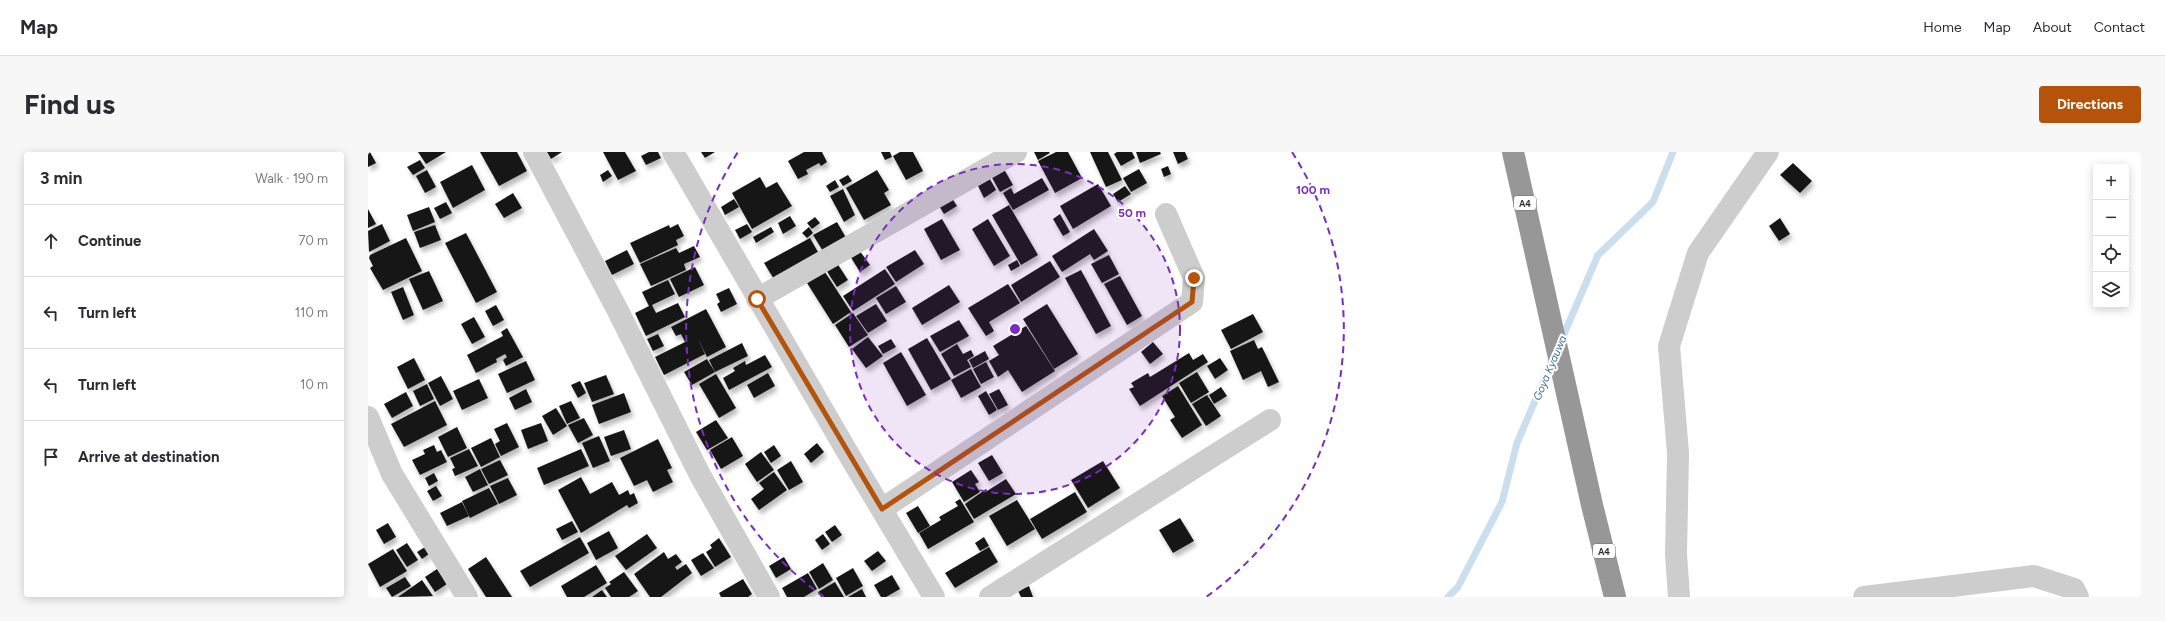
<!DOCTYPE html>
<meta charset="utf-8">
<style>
:root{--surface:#fff;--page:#f7f7f7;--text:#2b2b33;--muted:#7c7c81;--line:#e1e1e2;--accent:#b45309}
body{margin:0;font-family:Figtree,sans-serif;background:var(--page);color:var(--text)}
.controls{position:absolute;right:12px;top:12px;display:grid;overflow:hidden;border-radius:4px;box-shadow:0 2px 10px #0003}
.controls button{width:36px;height:36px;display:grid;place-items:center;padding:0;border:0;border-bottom:1px solid var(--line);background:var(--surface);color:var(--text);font:20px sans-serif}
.stop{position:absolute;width:12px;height:12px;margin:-9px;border:3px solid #b45309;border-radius:50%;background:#fff}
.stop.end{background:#b45309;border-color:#fff;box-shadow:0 1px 4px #0008}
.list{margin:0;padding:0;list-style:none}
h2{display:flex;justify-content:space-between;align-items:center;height:52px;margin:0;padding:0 16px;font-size:17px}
h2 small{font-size:13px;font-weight:400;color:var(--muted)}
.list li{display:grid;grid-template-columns:26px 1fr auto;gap:12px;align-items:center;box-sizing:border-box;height:72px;padding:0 16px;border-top:1px solid var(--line)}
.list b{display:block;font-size:15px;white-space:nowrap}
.list em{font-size:13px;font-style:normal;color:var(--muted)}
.icon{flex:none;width:22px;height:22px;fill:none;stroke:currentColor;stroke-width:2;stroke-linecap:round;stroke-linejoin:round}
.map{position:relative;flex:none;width:1773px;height:445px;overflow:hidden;border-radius:4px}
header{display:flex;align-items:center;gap:24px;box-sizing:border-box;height:56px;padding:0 20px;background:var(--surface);border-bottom:1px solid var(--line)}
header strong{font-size:19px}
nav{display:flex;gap:22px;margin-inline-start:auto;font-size:14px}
.intro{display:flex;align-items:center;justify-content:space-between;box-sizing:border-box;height:96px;padding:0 24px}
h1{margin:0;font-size:28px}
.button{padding:10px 18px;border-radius:4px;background:var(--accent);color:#fff;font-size:14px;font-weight:700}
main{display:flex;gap:24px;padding:0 24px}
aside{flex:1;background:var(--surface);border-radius:4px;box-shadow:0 2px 10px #0003}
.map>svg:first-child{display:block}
</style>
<header>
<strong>Map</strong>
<nav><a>Home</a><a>Map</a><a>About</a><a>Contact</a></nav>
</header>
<div class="intro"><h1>Find us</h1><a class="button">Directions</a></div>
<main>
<aside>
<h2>3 min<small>Walk · 190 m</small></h2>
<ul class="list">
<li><svg class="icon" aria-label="ahead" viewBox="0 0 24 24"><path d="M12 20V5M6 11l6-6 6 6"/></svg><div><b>Continue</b></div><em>70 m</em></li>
<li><svg class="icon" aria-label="left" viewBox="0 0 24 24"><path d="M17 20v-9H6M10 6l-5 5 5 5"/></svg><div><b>Turn left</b></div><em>110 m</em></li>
<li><svg class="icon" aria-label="left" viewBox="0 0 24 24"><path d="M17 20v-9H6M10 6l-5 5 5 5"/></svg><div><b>Turn left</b></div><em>10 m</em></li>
<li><svg class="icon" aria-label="arrive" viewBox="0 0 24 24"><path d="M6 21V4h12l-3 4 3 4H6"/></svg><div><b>Arrive at destination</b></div></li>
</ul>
</aside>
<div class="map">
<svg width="1773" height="445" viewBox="0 0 1773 445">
<defs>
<filter id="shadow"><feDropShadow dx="2.5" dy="4.5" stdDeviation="2" flood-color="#0004"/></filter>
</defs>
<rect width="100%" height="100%" fill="#fff"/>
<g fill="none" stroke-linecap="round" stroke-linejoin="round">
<!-- stream -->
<g stroke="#cbdeed" stroke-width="7">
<path d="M1193 189 1230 103 1285 50 1305 0"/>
<path d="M1080 445 1090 435 1134 350 1149 291 1185 207"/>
</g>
</g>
<!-- building -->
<g fill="#171717" filter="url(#shadow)">
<path d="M0 0H2L8 11 0 15Z"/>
<path d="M50 0H78L58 12Z"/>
<path d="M112 0H149L159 19 131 34Z"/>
<path d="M179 0H194L183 7Z"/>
<path d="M235 0H257L268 19 250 28Z"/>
<path d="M281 0H290L293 6 278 13 273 4Z"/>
<path d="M333 0H347L337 6Z"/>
<path d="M436 0H454L459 10 453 14 451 11 438 18 440 22 430 27 420 9Z"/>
<path d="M513 0H522L524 5 517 8Z"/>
<path d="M532 0H545L555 19 538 28 525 4Z"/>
<path d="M666 0H681L682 1 670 8Z"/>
<path d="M688 0H700L714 26 687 41 670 9Z"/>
<path d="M722 0H740L754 28 738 35Z"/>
<path d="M749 0H764L767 6 753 14 746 2Z"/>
<path d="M768 0H792L793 2 772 11Z"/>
<path d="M805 0H817L820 7 810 12Z"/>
<path d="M52 8 57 16 45 23 39 15Z"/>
<path d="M1425 11 1444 29 1432 41 1412 23Z"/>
<path d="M104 13 117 38 85 56 72 30Z"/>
<path d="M800 14 803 22 796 25 793 17Z"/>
<path d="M636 17 645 33 632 40 623 24Z"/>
<path d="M771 17 779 31 763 40 755 26Z"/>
<path d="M59 18 68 35 57 41 48 24Z"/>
<path d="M240 18 244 24 235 30 232 23Z"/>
<path d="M509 18 521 38 516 41 523 53 496 68 478 36Z"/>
<path d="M480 23 484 29 475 34 471 28Z"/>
<path d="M392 25 398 36 409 30 424 54 384 77 364 41Z"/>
<path d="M674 26 681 38 645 58 635 41 643 36 646 42Z"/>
<path d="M622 27 628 38 616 46 610 34Z"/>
<path d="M467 28 471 35 462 40 458 34Z"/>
<path d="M730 32 743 54 705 77 692 54Z"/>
<path d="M757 34 763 42 750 50 745 42Z"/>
<path d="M475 37 487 63 476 70 462 44Z"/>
<path d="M145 41 154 56 136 66 127 52Z"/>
<path d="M584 46 589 54 576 62 571 54Z"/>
<path d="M366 47 371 55 357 63 353 55Z"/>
<path d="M78 50 84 61 72 67 66 56Z"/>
<path d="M641 53 670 103 653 113 624 63Z"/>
<path d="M61 55 67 70 45 79 39 63Z"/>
<path d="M0 57 8 72 0 76Z"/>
<path d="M692 62 702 80 695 84 685 67Z"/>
<path d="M422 64 428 74 415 82 410 71Z"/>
<path d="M447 65 452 71 444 77 439 71Z"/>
<path d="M1412 66 1422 82 1411 89 1401 74Z"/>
<path d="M574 67 592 98 573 108 556 77Z"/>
<path d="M620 67 642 104 626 114 604 77Z"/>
<path d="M469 70 481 91 458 104 445 83Z"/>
<path d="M14 72 22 89 1 100 0 79Z"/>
<path d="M310 72 316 84 308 88 310 93 272 111 262 91 301 73 302 76Z"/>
<path d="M379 72 384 80 372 87 367 78Z"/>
<path d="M67 73 73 88 52 96 46 80Z"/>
<path d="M403 75 406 80 388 91 385 85Z"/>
<path d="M441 75 445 81 439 86 434 81Z"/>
<path d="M726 77 740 99 726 108 722 102 694 120 684 104Z"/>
<path d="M98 81 129 140 108 151 77 91Z"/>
<path d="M38 86 54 119 15 138 2 116 5 114 1 106 2 103Z"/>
<path d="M442 86 454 107 409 132 396 111Z"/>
<path d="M326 94 332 105 316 112 318 118 283 134 272 112 308 96 311 101Z"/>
<path d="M259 98 266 112 244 123 237 109Z"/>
<path d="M491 98 502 113 492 120 482 104Z"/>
<path d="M547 98 556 112 528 130 518 115Z"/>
<path d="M741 103 751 122 734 131 723 112Z"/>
<path d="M649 108 652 114 643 119 640 113Z"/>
<path d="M682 109 692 125 653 150 643 133Z"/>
<path d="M469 111 480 128 469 135 458 118Z"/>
<path d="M327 115 336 133 311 145 302 127Z"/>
<path d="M517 117 527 132 485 159 475 144Z"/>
<path d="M713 118 743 174 728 182 697 126Z"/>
<path d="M61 119 75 149 55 158 41 127Z"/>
<path d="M457 120 483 160 465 172 439 131Z"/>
<path d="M752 124 774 164 759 173 736 132Z"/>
<path d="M300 128 307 142 284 153 288 161 310 151 317 165 278 184 267 161 281 154 274 140Z"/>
<path d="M640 132 652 151 621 170 626 179 618 184 600 156Z"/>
<path d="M581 133 592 150 554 173 544 156Z"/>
<path d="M528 134 538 150 518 162 508 146Z"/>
<path d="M35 135 46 163 35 168 23 140Z"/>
<path d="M361 136 369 152 353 160 349 152 352 150 348 142Z"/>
<path d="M508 152 519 169 500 181 488 164Z"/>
<path d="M679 152 710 202 686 217 655 167Z"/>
<path d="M128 153 136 168 125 174 117 159Z"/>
<path d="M338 157 358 195 339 205 330 187 337 202 296 223 287 205 317 190 313 182 308 184 303 175Z"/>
<path d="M485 161 500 183 481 195 467 173Z"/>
<path d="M885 162 895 180 863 197 853 178Z"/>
<path d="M106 165 117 185 104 192 93 172Z"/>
<path d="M591 168 601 184 572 200 562 184Z"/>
<path d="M658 174 687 219 654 240 640 218 630 225 621 209 631 203 625 194Z"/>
<path d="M139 176 155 205 138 214 135 208 139 205 137 202 128 207 129 210 108 221 99 203 135 184 133 180Z"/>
<path d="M290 182 296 194 285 199 279 187Z"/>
<path d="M500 185 515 204 498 216 484 197Z"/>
<path d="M559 186 583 227 563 238 540 197Z"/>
<path d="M523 187 528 195 515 202 510 194Z"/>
<path d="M886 188 890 197 894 195 911 230 900 235 893 219 875 228 862 199Z"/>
<path d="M785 190 795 202 782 212 773 200Z"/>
<path d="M374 191 380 204 347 220 341 208Z"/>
<path d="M589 192 595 202 603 198 606 204 599 208 603 215 586 224 573 202Z"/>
<path d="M617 199 621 207 605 216 601 208Z"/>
<path d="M533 200 558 243 539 254 515 211Z"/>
<path d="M821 201 825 208 835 202 840 210 772 254 761 237 766 235 763 231 780 221 782 225Z"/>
<path d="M397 203 404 215 361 238 355 226 367 219 365 216 377 209 378 213Z"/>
<path d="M46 206 57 228 40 237 29 215Z"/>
<path d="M852 206 860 218 847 227 839 214Z"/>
<path d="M339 207 347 220 324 233 316 220Z"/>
<path d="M158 209 167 228 139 241 130 222Z"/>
<path d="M618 210 626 225 613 232 605 217Z"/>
<path d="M603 217 613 235 593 246 583 228Z"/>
<path d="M829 220 841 240 823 251 811 231Z"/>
<path d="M400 221 407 234 386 246 379 233Z"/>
<path d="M348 222 368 256 351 266 331 232Z"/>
<path d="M238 223 246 242 224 250 216 231Z"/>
<path d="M73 224 85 247 72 254 60 231Z"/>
<path d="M111 227 120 246 94 258 85 239Z"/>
<path d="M212 229 218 241 210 246 203 233Z"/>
<path d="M59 232 66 247 52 254 45 239Z"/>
<path d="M810 234 834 273 814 286 802 268 807 265 794 244Z"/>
<path d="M853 235 859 244 846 252 841 243Z"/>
<path d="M158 237 164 250 147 258 141 246Z"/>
<path d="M631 237 640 253 630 258 621 242Z"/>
<path d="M618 239 629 258 621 263 610 244Z"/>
<path d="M38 240 45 254 24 266 16 252Z"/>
<path d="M256 241 263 260 231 272 224 253Z"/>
<path d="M839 243 853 264 838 274 824 252Z"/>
<path d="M67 249 79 273 36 295 23 272Z"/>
<path d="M203 249 212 266 199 272 191 254Z"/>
<path d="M188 256 199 274 185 283 174 264Z"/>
<path d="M216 266 225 283 210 291 200 273Z"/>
<path d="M348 268 360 286 339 298 328 280Z"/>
<path d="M139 271 151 295 133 304 127 292 132 289 126 277Z"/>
<path d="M173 271 180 289 160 297 153 278Z"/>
<path d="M89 275 99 296 80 305 70 285Z"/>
<path d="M256 278 263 297 243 304 236 285Z"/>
<path d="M231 284 242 309 225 316 214 291Z"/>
<path d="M364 285 375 304 353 317 342 298Z"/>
<path d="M123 286 132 305 113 315 103 296Z"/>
<path d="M290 287 304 316 299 318 305 330 285 340 279 328 266 334 252 306Z"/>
<path d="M449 291 456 300 443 311 436 302Z"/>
<path d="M66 293 69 300 73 298 79 310 52 323 44 308 57 302 55 298Z"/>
<path d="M406 293 413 304 403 311 396 300Z"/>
<path d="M101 297 110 314 87 324 84 317 87 316 82 306Z"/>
<path d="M213 297 221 314 176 333 169 316Z"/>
<path d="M393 300 406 318 389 330 377 312Z"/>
<path d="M624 303 635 321 621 329 610 311Z"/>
<path d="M132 308 140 323 121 332 113 317Z"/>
<path d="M423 309 435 330 421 338 409 318Z"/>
<path d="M735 309 752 336 720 356 703 328Z"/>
<path d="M112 317 120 333 105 340 97 325Z"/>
<path d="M603 318 611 330 607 332 612 340 596 350 584 330Z"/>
<path d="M406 320 419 338 391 358 383 347 396 337 391 331Z"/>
<path d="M66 321 70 329 61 334 57 326Z"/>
<path d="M213 325 222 342 244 330 251 343 260 338 262 343 266 341 270 351 261 356 259 353 213 381 190 338Z"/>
<path d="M140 326 149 343 131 352 122 334Z"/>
<path d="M638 327 648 342 606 367 597 352 618 337 619 339Z"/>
<path d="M68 334 74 344 65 349 59 339Z"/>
<path d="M121 336 130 352 102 366 94 349Z"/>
<path d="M707 340 719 360 674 387 662 367Z"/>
<path d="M592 347 606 370 560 397 551 381 573 368 571 365 590 354 587 350Z"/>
<path d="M649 348 667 377 639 394 621 364Z"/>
<path d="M94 350 101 364 79 374 72 361Z"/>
<path d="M550 354 562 374 550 381 538 361Z"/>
<path d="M812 366 826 389 805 401 791 378Z"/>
<path d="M204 369 210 380 194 388 188 377Z"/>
<path d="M20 371 28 385 16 392 8 378Z"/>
<path d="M467 373 474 383 464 390 457 380Z"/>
<path d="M241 379 250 396 228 408 219 391Z"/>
<path d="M279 382 289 396 258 418 247 404Z"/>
<path d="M455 382 462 392 454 398 447 388Z"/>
<path d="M212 385 221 401 162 435 152 419Z"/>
<path d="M616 385 621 394 612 399 607 391Z"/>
<path d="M351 386 363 405 347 415 338 400 344 396 342 393Z"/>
<path d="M39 391 50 408 39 415 28 398Z"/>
<path d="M57 395 61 402 54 407 49 400Z"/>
<path d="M621 395 630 410 587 436 577 421Z"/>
<path d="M25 397 39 419 12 435 0 412Z"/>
<path d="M510 399 518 409 504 419 496 409Z"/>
<path d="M296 400 300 407 308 402 314 410 307 415 309 418 318 412 324 421 293 445H282L266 422Z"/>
<path d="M335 401 346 416 333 424 323 408Z"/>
<path d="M118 405 144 445H118L100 417Z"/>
<path d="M416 405 423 417 408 426 401 414Z"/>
<path d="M455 411 465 428 451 437 441 420Z"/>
<path d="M228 413 239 431 216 445H199L193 434Z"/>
<path d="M485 416 495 434 478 444 468 426Z"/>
<path d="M69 417 79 432 67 440 57 425Z"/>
<path d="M256 420 270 439 261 445H243L237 436 243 432 241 430Z"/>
<path d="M440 421 449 437 436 445H419L414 436Z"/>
<path d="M524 423 532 437 518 445H513L506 433Z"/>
<path d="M37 425 43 434 24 445 18 436Z"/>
<path d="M375 427 384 442 380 445H353L351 441Z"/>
<path d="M54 428 65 444 30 445Z"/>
<path d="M467 430 476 445H453L450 440Z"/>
<path d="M661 434 665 445H653L650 439Z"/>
<path d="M494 437 498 445H480Z"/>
<path d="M234 438 239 445H224Z"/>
</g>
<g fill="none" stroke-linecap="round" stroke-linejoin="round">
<!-- minor -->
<g stroke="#cdcdcd" stroke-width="22">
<path d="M166 0 249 157 332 323 401 445"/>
<path d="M305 0 484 308 566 445"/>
<path d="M389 147 648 0"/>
<path d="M0 265 24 322 99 445"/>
<path d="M514 357 824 150 826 126 798 62"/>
<path d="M622 445 902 268"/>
<path d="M1311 445 1308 402 1310 301 1301 194 1330 101 1400 0"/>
<path d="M1496 445 1666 424 1706 437 1710 445"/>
</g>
<!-- highway -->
<path stroke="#979797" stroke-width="22" d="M1145 0 1224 353 1247 445"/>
</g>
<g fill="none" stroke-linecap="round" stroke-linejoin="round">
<!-- route -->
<path stroke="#b45309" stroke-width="5" d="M389 147 514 357 824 150 826 126"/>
</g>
<!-- distance rings -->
<circle cx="647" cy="177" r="165" fill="#7b2cbf" fill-opacity=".12"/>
<g fill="none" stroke="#7b2cbf" stroke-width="2" stroke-dasharray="7 5">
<circle cx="647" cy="177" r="165"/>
<path d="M456 445A329 329 0 0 1 370 0M924 0A329 329 0 0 1 838 445"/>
</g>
<g text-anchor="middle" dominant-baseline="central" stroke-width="4" stroke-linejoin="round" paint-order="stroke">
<!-- shield labels -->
<g fill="#fff" stroke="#6e6e6e" stroke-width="1">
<rect x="1146" y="44" width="22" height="14" rx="3"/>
<rect x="1225" y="392" width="22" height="14" rx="3"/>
</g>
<g font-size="9" font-weight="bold" fill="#303030">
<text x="1157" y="51">A4</text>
<text x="1236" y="399">A4</text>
</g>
<!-- water labels -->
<g font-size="11" font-style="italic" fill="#3d6f93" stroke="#fff">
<text transform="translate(1182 216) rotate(-67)">Goya Kyauwa</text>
</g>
</g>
<circle cx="647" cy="177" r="6" fill="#7b2cbf" stroke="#fff" stroke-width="2"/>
<g font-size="12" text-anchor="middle" font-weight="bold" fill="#7b2cbf" stroke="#fff" stroke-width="4" stroke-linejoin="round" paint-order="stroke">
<text x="945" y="42">100 m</text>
<text x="764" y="65">50 m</text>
</g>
</svg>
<div class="controls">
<button>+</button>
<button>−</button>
<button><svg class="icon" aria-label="locate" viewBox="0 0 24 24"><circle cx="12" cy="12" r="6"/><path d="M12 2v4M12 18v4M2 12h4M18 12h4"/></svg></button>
<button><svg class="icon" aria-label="layers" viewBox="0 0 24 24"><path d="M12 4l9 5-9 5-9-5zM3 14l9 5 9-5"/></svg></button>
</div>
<div class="stop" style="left:389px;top:147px"></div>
<div class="stop end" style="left:826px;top:126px"></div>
</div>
</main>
